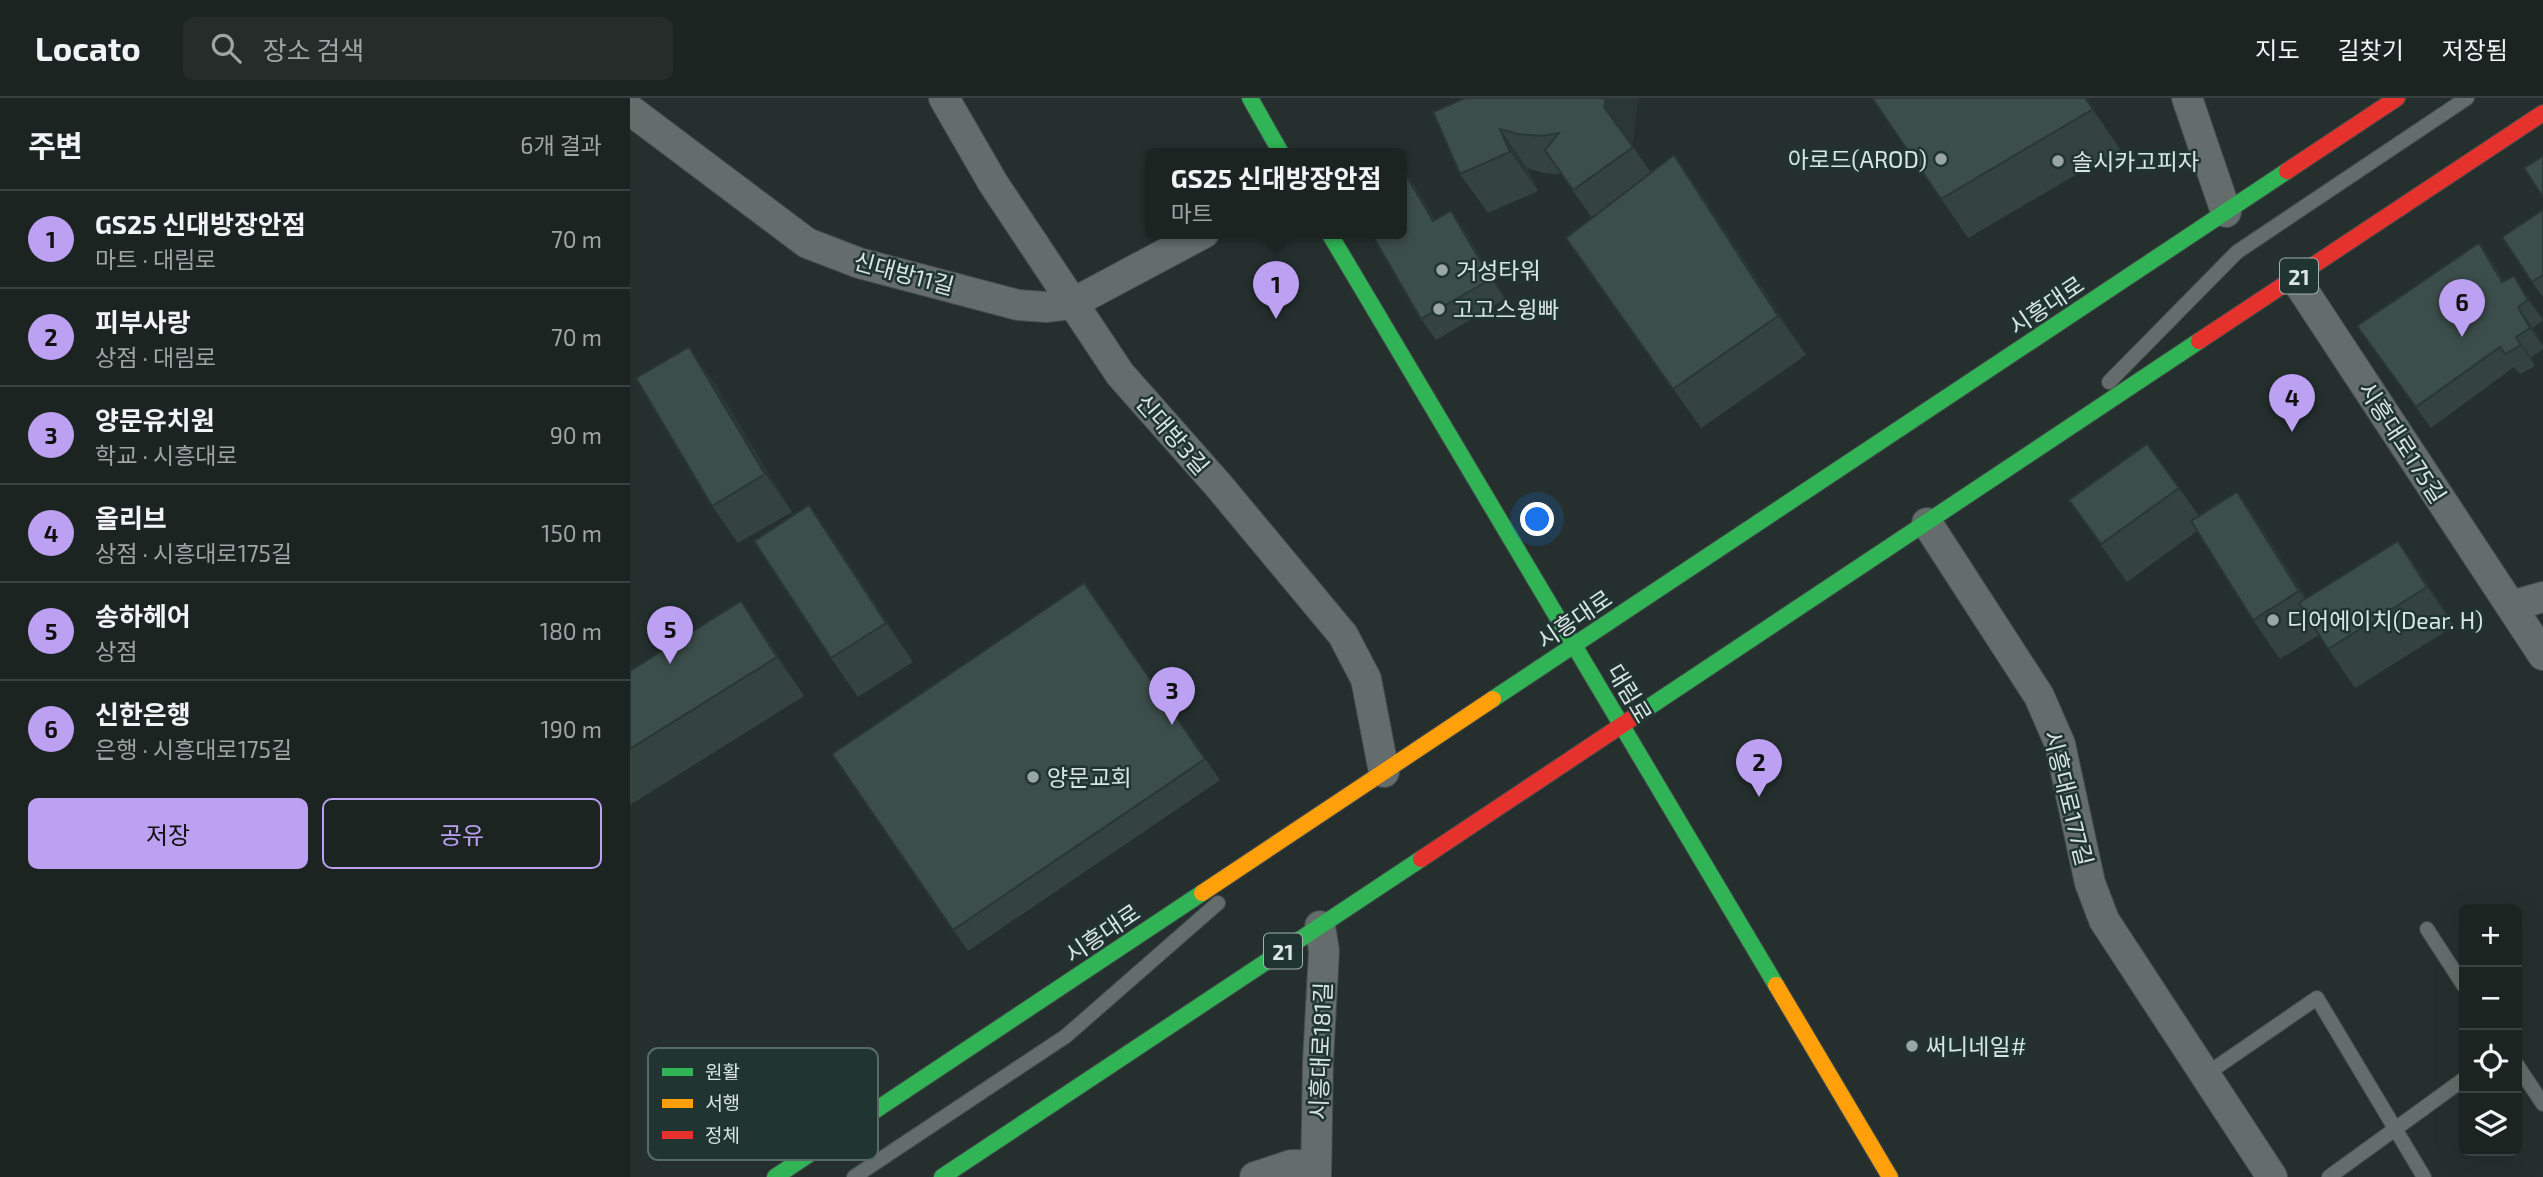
<!DOCTYPE html>
<html lang="ko">
<meta charset="utf-8">
<style>
:root{--surface:#1c2422;--page:#252c2a;--text:#f1f3f6;--muted:#a0a4a5;--line:#3a4140;--accent:#bca0f2}
body{margin:0;font-family:"Exo 2","Noto Sans KR",sans-serif;background:var(--page);color:var(--text)}
.controls{position:absolute;right:21px;bottom:21px;display:grid;overflow:hidden;border-radius:10px;box-shadow:0 7px 28px #0002}
.controls button{width:63px;height:63px;display:grid;place-items:center;padding:0;border:0;border-bottom:2px solid var(--line);background:var(--surface);color:var(--text);font:35px sans-serif}
.you{position:absolute;left:908px;top:422px;width:24px;height:24px;margin:-18px;border:5px solid #fff;border-radius:50%;background:#1a73e8;box-shadow:0 0 0 10px #1a73e833}
.badge{display:grid;place-items:center;width:46px;height:46px;border-radius:50%;background:var(--accent);color:#111;font-size:23px;font-weight:700}
.pin{position:absolute;translate:-50% -58px;filter:drop-shadow(0 2px 4px #0008)}
.pin::after{content:'';position:absolute;top:37px;width:24px;height:21px;background:inherit;clip-path:polygon(0 0,100% 0,50% 100%)}
.popup{position:absolute;left:515px;top:50px;width:262px;height:91px;box-sizing:border-box;display:grid;place-content:center;border-radius:10px;background:var(--surface);filter:drop-shadow(0 2px 5px #0005);font-size:23px;white-space:nowrap;color:var(--muted)}
.popup b{font-size:26px;color:var(--text)}
.popup::after{content:'';position:absolute;left:50%;top:100%;margin-left:-14px;border:14px solid transparent;border-top-color:var(--surface)}
.list{margin:0;padding:0;list-style:none}
h2{display:flex;justify-content:space-between;align-items:center;height:91px;margin:0;padding:0 28px;font-size:30px}
h2 small{font-size:23px;font-weight:400;color:var(--muted)}
.list li{display:grid;grid-template-columns:46px 1fr auto;gap:21px;align-items:center;box-sizing:border-box;height:98px;padding:0 28px;border-top:2px solid var(--line)}
.list b{display:block;font-size:26px;white-space:nowrap}
.list p{margin:0;font-size:23px;white-space:nowrap;color:var(--muted)}
.list em{font-size:23px;font-style:normal;color:var(--muted)}
.actions{display:flex;gap:14px;padding:21px 28px}
.actions a{flex:1;padding:16px 0;border:2px solid var(--accent);border-radius:10px;text-align:center;font-size:24px;color:var(--accent)}
.actions .main{background:var(--accent);color:#111}
.icon{flex:none;width:38px;height:38px;fill:none;stroke:currentColor;stroke-width:2;stroke-linecap:round;stroke-linejoin:round}
.map{position:relative;flex:none;width:1913px;height:1079px;overflow:hidden}
header{display:flex;align-items:center;gap:42px;box-sizing:border-box;height:98px;padding:0 35px;background:var(--surface);border-bottom:2px solid var(--line)}
header strong{font-size:33px}
nav{display:flex;gap:38px;margin-inline-start:auto;font-size:24px}
.search{width:490px;height:63px;background:var(--page);display:flex;align-items:center;gap:18px;box-sizing:border-box;padding:0 24px;border-radius:10px;color:var(--muted);font-size:26px}
main{display:flex}
aside{flex:1;background:var(--surface)}
.map>svg:first-child{display:block}
</style>
<header>
<strong>Locato</strong>
<div class="search"><svg class="icon" aria-label="search" viewBox="0 0 24 24"><circle cx="10" cy="10" r="6"/><path d="M15 15l6 6"/></svg>장소 검색</div>
<nav><a>지도</a><a>길찾기</a><a>저장됨</a></nav>
</header>
<main>
<aside>
<h2>주변<small>6개 결과</small></h2>
<ul class="list">
<li><span class="badge">1</span><div><b>GS25 신대방장안점</b><p>마트 · 대림로</p></div><em>70 m</em></li>
<li><span class="badge">2</span><div><b>피부사랑</b><p>상점 · 대림로</p></div><em>70 m</em></li>
<li><span class="badge">3</span><div><b>양문유치원</b><p>학교 · 시흥대로</p></div><em>90 m</em></li>
<li><span class="badge">4</span><div><b>올리브</b><p>상점 · 시흥대로175길</p></div><em>150 m</em></li>
<li><span class="badge">5</span><div><b>송하헤어</b><p>상점</p></div><em>180 m</em></li>
<li><span class="badge">6</span><div><b>신한은행</b><p>은행 · 시흥대로175길</p></div><em>190 m</em></li>
</ul>
<div class="actions"><a class="main">저장</a><a>공유</a></div>
</aside>
<div class="map">
<svg width="1913" height="1079" viewBox="0 0 1913 1079">
<rect width="100%" height="100%" fill="#25302e"/>
<g fill="none" stroke-linecap="round" stroke-linejoin="round">
<defs>
<g id="lane">
<path d="M1479 284 1607 154 1837 0"/>
<path d="M1797 831 1834 888"/>
<path d="M1887 967 1913 1006"/>
<path d="M1575 977 1687 900 1794 1079"/>
<path d="M224 1079 436 938 588 805"/>
<path d="M1699 1079 1834 981"/>
</g>
<g id="street">
<path d="M314 0 363 85 490 276 589 388 713 537 736 581 754 674"/>
<path d="M1557 0 1596 114"/>
<path d="M0 12 177 145 229 165 388 207 416 209 441 206 574 135"/>
<path d="M1665 180 1913 557"/>
<path d="M1297 425 1409 598 1430 646 1460 785 1474 822 1642 1079"/>
<path d="M1881 508 1913 499"/>
<path d="M625 1079 661 1067H686"/>
<path d="M686 1079 688 963 694 853 690 828"/>
</g>
<g id="fast">
<path d="M620 0 651 55"/>
<path d="M699 135 1146 887"/>
<path d="M863 601 1657 73"/>
<path d="M1004 619 1569 243"/>
<path d="M145 1079 572 795"/>
<path d="M312 1079 791 761"/>
</g>
<g id="slow">
<path d="M572 795 863 601"/>
<path d="M1146 887 1260 1079"/>
</g>
<g id="jam">
<path d="M1657 73 1767 0"/>
<path d="M1569 243 1913 15"/>
<path d="M791 761 1004 619"/>
</g>
</defs>
<!-- lane casing -->
<use href="#lane" stroke="#434c4b" stroke-width="16"/>
<!-- street casing -->
<use href="#street" stroke="#434c4b" stroke-width="32"/>
<!-- fast casing -->
<use href="#fast" stroke="#434c4b" stroke-width="18"/>
<!-- slow casing -->
<use href="#slow" stroke="#434c4b" stroke-width="18"/>
<!-- jam casing -->
<use href="#jam" stroke="#434c4b" stroke-width="18"/>
<!-- lane -->
<use href="#lane" stroke="#646d6b" stroke-width="14"/>
<!-- street -->
<use href="#street" stroke="#646d6b" stroke-width="30"/>
<!-- fast -->
<use href="#fast" stroke="#30b455" stroke-width="16"/>
<!-- slow -->
<use href="#slow" stroke="#ff9f0a" stroke-width="16"/>
<!-- jam -->
<use href="#jam" stroke="#e5322d" stroke-width="16"/>
</g>
<!-- wall -->
<g fill="#344340">
<path d="M835 0H1008L1002 47 1021 75 1072 97 1176 257 1071 330 936 140 962 120 931 76 914 75 897 70 908 93 858 115 830 76Z"/>
<path d="M1242 0H1455L1490 51 1338 140Z"/>
<path d="M776 73 805 122 821 113 835 133 875 201 806 242 791 221Z"/>
<path d="M1913 112V199L1902 184Z"/>
<path d="M1849 145 1874 183 1898 199 1913 222 1903 230 1913 248V251L1901 259 1905 268 1890 276 1884 269 1801 330 1727 228Z"/>
<path d="M85 286 162 414 108 445 82 408Z"/>
<path d="M1549 390 1569 418 1607 394 1634 433 1676 500 1768 443 1795 482 1824 528 1725 590 1689 537 1650 561 1623 522 1567 433 1497 484 1439 402Z"/>
<path d="M179 407 206 446 283 564 228 599 201 560Z"/>
<path d="M454 485 590 682 338 853 202 656Z"/>
<path d="M111 503 138 542 174 598 0 707V573Z"/>
</g>
<!-- shaded-wall -->
<g fill="#2a3734">
<path d="M976 0H1008L1001 48 974 9Z"/>
<path d="M870 31 897 70 908 93 880 54Z"/>
<path d="M1044 57 1072 97 1176 257 1148 218Z"/>
<path d="M772 67 776 73 818 144 803 123 772 70Z"/>
<path d="M821 113 835 133 875 201 861 181Z"/>
<path d="M1849 145 1864 166 1887 205 1872 184Z"/>
<path d="M1884 178 1898 199 1913 222 1898 202Z"/>
<path d="M1888 209 1903 230 1913 249 1900 230Z"/>
<path d="M1886 239 1901 259 1905 268 1891 247Z"/>
<path d="M59 249 85 286 162 414 135 376Z"/>
<path d="M1607 394 1634 433 1696 532 1669 493Z"/>
<path d="M179 407 206 446 283 564 256 525Z"/>
<path d="M1768 443 1795 482 1824 528 1797 489Z"/>
<path d="M111 503 138 542 174 598 147 559Z"/>
</g>
<!-- building -->
<g fill="#3c4e4b" stroke="#2a3734" stroke-width="2">
<path d="M835 0H976L974 9 1003 49 943 92 915 52 929 35 912 38 887 36 870 31 880 54 830 76 803 14Z"/>
<path d="M1242 0H1455L1463 11 1311 101Z"/>
<path d="M1044 57 1148 218 1043 291 936 140Z"/>
<path d="M1913 58V99L1894 70Z"/>
<path d="M772 70 803 123 821 113 861 181 791 221 741 135H772Z"/>
<path d="M1913 112V177L1902 184 1872 139Z"/>
<path d="M1849 145 1872 184 1884 178 1898 202 1888 209 1900 230 1886 239 1891 247 1875 256 1870 249 1786 309 1727 228Z"/>
<path d="M59 249 135 376 82 408 6 280Z"/>
<path d="M1517 346 1549 390 1471 446 1439 402Z"/>
<path d="M1607 394 1669 493 1623 522 1561 423Z"/>
<path d="M179 407 256 525 201 560 124 443Z"/>
<path d="M1768 443 1797 489 1698 551 1669 505Z"/>
<path d="M454 485 575 661 323 832 202 656Z"/>
<path d="M111 503 147 559 0 651V573Z"/>
</g>
<!-- markers -->
<g fill="#9aa6a4" stroke="#203531" stroke-width="2.5">
<circle cx="1311" cy="61" r="7"/>
<circle cx="1428" cy="63" r="7"/>
<circle cx="812" cy="172" r="7"/>
<circle cx="809" cy="211" r="7"/>
<circle cx="1643" cy="522" r="7"/>
<circle cx="403" cy="679" r="7"/>
<circle cx="1282" cy="948" r="7"/>
</g>
<g text-anchor="middle" dominant-baseline="central" stroke-width="5" stroke-linejoin="round" paint-order="stroke">
<!-- shield labels -->
<g fill="#203531" stroke="#a2b0ae" stroke-width="2">
<rect x="1650" y="160.5" width="38" height="35" rx="5"/>
<rect x="634" y="835.5" width="38" height="35" rx="5"/>
</g>
<g font-size="21" font-weight="bold" fill="#d9e5e3">
<text x="1669" y="178">21</text>
<text x="653" y="853">21</text>
</g>
<!-- poi labels -->
<g font-size="23" fill="#d9e5e3" stroke="#203531" text-anchor="start">
<text x="1297" y="61" text-anchor="end">아로드(AROD)</text>
<text x="1442" y="63">솔시카고피자</text>
<text x="826" y="172">거성타워</text>
<text x="823" y="211">고고스윙빠</text>
<text x="1657" y="522">디어에이치(Dear. H)</text>
<text x="417" y="679">양문교회</text>
<text x="1296" y="948">써니네일#</text>
</g>
<!-- street labels -->
<g font-size="23" fill="#d9e5e3" stroke="#203531">
<text transform="translate(274 175) rotate(15)">신대방11길</text>
<text transform="translate(1416 207) rotate(-34)">시흥대로</text>
<text transform="translate(543 336) rotate(49)">신대방3길</text>
<text transform="translate(1773 344) rotate(57)">시흥대로175길</text>
<text transform="translate(944 521) rotate(-34)">시흥대로</text>
<text transform="translate(1000 595) rotate(59)">대림로</text>
<text transform="translate(1439 700) rotate(76)">시흥대로177길</text>
<text transform="translate(472 835) rotate(-34)">시흥대로</text>
<text transform="translate(690 953) rotate(-88)">시흥대로181길</text>
</g>
</g>
<!-- legend -->
<rect x="18" y="950" width="230" height="112" rx="10" fill="#203531" stroke="#586a66" stroke-width="2"/>
<rect x="32" y="970" width="31" height="8" fill="#30b455"/>
<rect x="32" y="1001" width="31" height="9" fill="#ff9f0a"/>
<rect x="32" y="1033" width="31" height="8" fill="#e5322d"/>
<g font-size="19" fill="#d9e5e3">
<text x="75" y="981">원활</text>
<text x="75" y="1012">서행</text>
<text x="75" y="1044">정체</text>
</g>
</svg>
<div class="controls">
<button>+</button>
<button>−</button>
<button><svg class="icon" aria-label="locate" viewBox="0 0 24 24"><circle cx="12" cy="12" r="6"/><path d="M12 2v4M12 18v4M2 12h4M18 12h4"/></svg></button>
<button><svg class="icon" aria-label="layers" viewBox="0 0 24 24"><path d="M12 4l9 5-9 5-9-5zM3 14l9 5 9-5"/></svg></button>
</div>
<div class="you"></div>
<div class="pin badge" style="left:646px;top:221px">1</div>
<div class="popup"><b>GS25 신대방장안점</b>마트</div>
<div class="pin badge" style="left:1129px;top:699px">2</div>
<div class="pin badge" style="left:542px;top:627px">3</div>
<div class="pin badge" style="left:1662px;top:334px">4</div>
<div class="pin badge" style="left:40px;top:566px">5</div>
<div class="pin badge" style="left:1832px;top:239px">6</div>
</div>
</main>
